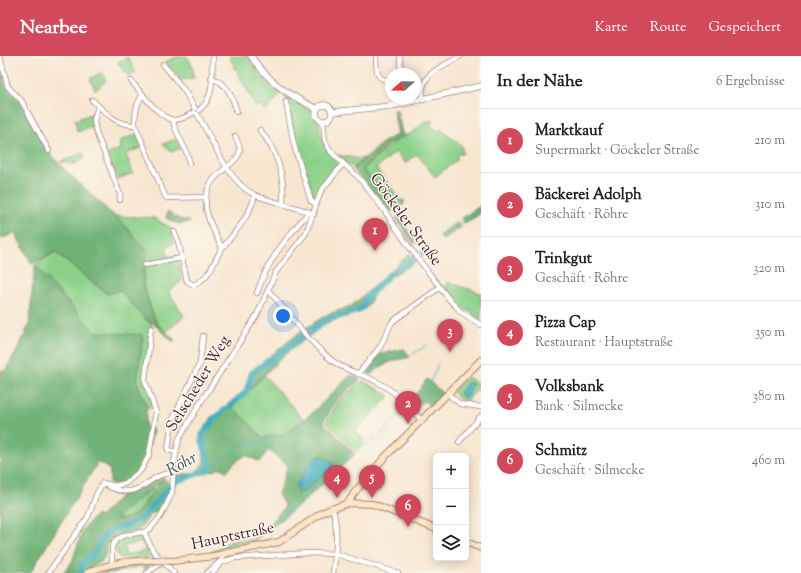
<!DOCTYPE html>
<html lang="de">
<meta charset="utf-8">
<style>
:root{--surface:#fff;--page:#f6f6f6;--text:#202124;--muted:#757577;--line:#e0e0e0;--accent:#d1495b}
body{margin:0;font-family:"Sorts Mill Goudy",serif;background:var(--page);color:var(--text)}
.controls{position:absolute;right:12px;bottom:12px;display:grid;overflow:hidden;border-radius:6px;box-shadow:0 2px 10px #0003}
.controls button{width:36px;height:36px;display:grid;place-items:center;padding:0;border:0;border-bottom:1px solid var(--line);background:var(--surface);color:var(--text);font:20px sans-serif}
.compass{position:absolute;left:385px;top:12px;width:36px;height:36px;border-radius:50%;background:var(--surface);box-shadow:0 2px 10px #0003;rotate:250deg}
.you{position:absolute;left:283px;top:260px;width:14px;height:14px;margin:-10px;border:3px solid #fff;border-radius:50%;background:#1a73e8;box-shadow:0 0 0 6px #1a73e833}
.badge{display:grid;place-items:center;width:26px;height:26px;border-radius:50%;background:var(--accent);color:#fff;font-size:13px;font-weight:700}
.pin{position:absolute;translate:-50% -33px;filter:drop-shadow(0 1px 2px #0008)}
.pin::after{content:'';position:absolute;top:21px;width:14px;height:12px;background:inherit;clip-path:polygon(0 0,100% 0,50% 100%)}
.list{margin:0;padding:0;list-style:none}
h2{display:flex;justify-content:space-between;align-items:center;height:52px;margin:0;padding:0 16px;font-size:17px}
h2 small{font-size:13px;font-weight:400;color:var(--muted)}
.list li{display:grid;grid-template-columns:26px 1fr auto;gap:12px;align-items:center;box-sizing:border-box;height:64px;padding:0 16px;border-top:1px solid var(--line)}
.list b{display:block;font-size:15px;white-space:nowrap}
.list p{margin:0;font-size:13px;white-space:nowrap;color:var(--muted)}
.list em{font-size:13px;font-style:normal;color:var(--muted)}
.icon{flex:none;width:22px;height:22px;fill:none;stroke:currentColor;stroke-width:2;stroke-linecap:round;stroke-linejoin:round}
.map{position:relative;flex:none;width:481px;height:517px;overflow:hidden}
header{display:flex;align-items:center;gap:24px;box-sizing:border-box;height:56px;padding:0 20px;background:var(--accent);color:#fff}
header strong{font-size:19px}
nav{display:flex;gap:22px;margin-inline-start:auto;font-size:14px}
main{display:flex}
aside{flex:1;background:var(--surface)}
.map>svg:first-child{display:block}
</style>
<header>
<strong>Nearbee</strong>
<nav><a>Karte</a><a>Route</a><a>Gespeichert</a></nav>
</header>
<main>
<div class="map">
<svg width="481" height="517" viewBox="0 0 481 517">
<rect width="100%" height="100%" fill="#fbf7ec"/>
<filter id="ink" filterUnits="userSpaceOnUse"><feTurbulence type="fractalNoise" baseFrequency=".025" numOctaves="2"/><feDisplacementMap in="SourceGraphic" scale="8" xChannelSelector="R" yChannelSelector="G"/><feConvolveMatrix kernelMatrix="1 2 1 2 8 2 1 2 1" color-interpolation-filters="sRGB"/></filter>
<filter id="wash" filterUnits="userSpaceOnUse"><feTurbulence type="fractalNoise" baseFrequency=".012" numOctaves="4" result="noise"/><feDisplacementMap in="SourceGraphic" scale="16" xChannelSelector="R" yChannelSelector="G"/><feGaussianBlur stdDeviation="0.9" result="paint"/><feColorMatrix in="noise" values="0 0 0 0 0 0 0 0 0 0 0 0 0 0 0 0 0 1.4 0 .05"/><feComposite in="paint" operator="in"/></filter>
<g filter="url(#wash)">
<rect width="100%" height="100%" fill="#f7e6d0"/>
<!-- green -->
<g fill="#8cd18a" stroke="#6b785a" fill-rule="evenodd">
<path d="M178 0H187L192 9 194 22 180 24 165 6Z"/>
<path d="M229 0H247L260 18 280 38 266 55 261 49 256 51Z"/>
<path d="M128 1 135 16 128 20 124 16 118 6Z"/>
<path d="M102 16 106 25 95 34 90 23Z"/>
<path d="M283 38 314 56 319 65 320 77 325 89 338 108 320 133 314 144 312 143V135L298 93 287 44Z"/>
<path d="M94 57 93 70 77 76 75 64Z"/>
<path d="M426 65H434L430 69 438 75 440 73 461 89 463 96 461 99 459 97 456 101 458 103 435 121 417 98 405 107 396 96 376 112 401 145 404 144V148L395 153 363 113 403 79H409Z"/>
<path d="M137 78 143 91 126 98 133 117 117 123 107 98 121 93 120 85Z"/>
<path d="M175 83 180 92 172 96 163 88Z"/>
<path d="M83 97 85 102 75 108 60 106Z"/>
<path d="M338 99 359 103 365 102 354 111 348 109Z"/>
<path d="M116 160 154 162 171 172 174 187 166 191 168 201 177 199 182 225 168 235 184 260 166 276 156 266 144 232V218L147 202 146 192Z"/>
<path d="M55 196 107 238 120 234 147 265 152 266 144 324 154 352 147 351 137 326 142 279 94 276 35 209Z"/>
<path d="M447 226 481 237V264L465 253 445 235Z"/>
<path d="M264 319 304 364 286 378 263 382 233 351Z"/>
<path d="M467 321 481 329 466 346 459 343 453 336Z"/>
<path d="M363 325 390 340 355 375 365 386 355 395 326 366 341 342Z"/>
<path d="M152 433 153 434C143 452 138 464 116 463L122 456Z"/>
<path d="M139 479 143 481 154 501 122 502 118 500C112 484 126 480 139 479ZM142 486 146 495 126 499 124 490Z"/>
</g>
<!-- forest -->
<g fill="#71b376" stroke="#5e6950" fill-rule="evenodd">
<path d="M0 8 6 31 20 45 49 97 69 118 123 168 145 193 143 230 155 266 175 284 173 286 152 266 147 265 120 234 107 238 55 196 32 208 15 177 0 183Z"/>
<path d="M393 54H397L403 81 388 89 363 113 395 153 390 155 353 113 382 87 398 78Z"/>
<path d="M481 149V157L465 168 461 163Z"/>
<path d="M168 155 177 162 190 166 178 168 166 162Z"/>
<path d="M399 160 416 187 413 188 397 162Z"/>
<path d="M457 166 461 171 443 184 439 179Z"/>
<path d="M410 197 416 206 390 221 378 231 367 251 358 257 327 267 284 299 233 351 263 382 286 378 313 356 351 319 360 324 339 341 323 366 355 398 302 447 254 485 212 496 233 484H252L257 481 285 451 278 438 288 409 268 394 260 406 246 399 234 407 227 416 221 412 175 427V419L193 417 199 413 204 406 203 381 212 360H215L244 335 250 316 300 276 326 259 353 249Z"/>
<path d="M35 209 94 276 143 279 137 326 147 351 145 371 153 373C149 394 139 434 110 427V414L98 406 30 517H0V314L5 315 19 291 29 269Z"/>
<path d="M404 293 410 301C396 304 381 307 371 319L366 316 379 298Z"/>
<path d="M427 323 444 339 431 351 425 345 416 349 411 345Z"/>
<path d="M162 419 164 422 161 426 165 423 169 428 168 439 161 456 152 457 138 475 117 479 111 484 107 490 105 500 101 506 79 517H63L72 506 83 473 96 459 100 461 123 437 137 434ZM160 426C159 429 154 432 152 436 141 452 138 464 116 463L122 456Z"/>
<path d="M145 508H151L146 514 141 510 114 517H100L113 513Z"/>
</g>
<!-- water -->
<g fill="#3eacbb" stroke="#446673">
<path d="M468 326 473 328 468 340 466 342 462 341 459 336Z"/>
<path d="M319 400 326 402 333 407 332 412 303 436 297 437 296 429 307 412Z"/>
</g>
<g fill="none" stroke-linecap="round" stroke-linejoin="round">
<!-- stream -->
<g stroke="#3eacbb" stroke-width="1">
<path d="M440 183 481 154"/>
<path d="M468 254 473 252 477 257H481"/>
<path d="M413 298 427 289"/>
<path d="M369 314 389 302 408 300"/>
<path d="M409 349C426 343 431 323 438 308"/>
<path d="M210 412C223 406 229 392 245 388 260 383 276 390 290 384 309 374 322 350 336 335 342 330 350 326 357 321"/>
<path d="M271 470 361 392C380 381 393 367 407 350"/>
</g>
<!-- river -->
<g stroke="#3eacbb" stroke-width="6">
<path d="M307 277 327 263 357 255 363 251 365 244 390 218 424 196"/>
<path d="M81 517 83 507 94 498 103 481 110 475 128 469 142 462 174 426 208 414 209 406 202 384V379L215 362 246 336 252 317 303 280"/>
</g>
</g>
</g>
<g filter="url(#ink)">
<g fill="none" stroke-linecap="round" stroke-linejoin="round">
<defs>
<path id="pedestrian" d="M206 517 227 498"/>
<g id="minor">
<path d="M376 0C377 15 374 22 391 26"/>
<path d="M400 0 401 18"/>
<path d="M0 1 8 31 21 44 49 95"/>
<path d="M163 8 184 34 195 53"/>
<path d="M211 22C228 27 232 40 237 56"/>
<path d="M131 25C140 35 161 64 174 64 181 64 188 60 194 56"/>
<path d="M143 38C136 49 135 56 135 69L166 142 206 141"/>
<path d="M92 44C106 56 115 69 135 69"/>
<path d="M423 44C418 17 442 11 461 0"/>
<path d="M286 46 294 89 311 145 316 148"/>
<path d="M98 50 94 64 96 76 120 138V144"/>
<path d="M199 54C216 41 211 19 213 0"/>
<path d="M197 58C213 83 227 126 255 139 274 147 295 150 314 158"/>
<path d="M173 64C175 80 189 93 189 107"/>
<path d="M323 65 325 85 331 96 360 123 382 151 407 188 448 242 461 256 481 269"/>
<path d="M260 74C277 95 285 121 283 148"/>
<path d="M174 176 178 185 187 225 192 228H196C212 219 214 203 223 191 236 175 250 160 255 139"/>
<path d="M222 192C216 179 208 166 206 152 202 115 238 112 240 94 240 90 237 84 235 80"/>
<path d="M145 209 182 202"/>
<path d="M268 234C290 258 308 286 334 306 348 316 366 319 381 328 397 337 410 351 422 365"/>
<path d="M257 237C267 205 287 181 309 156"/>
<path d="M358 318 380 291 392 266 439 232"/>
<path d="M448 338 460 348 481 351"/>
<path d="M459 386 481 360"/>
<path d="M176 396 168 394 172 365 200 307 203 280"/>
<path d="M103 427 115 430 126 427 141 414 149 399 156 356 145 325 151 272"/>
<path d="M108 430C143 448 150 413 173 418"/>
<path d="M332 451C339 472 336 496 333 517"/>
<path d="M144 476 153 495 174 517"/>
<path d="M112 508V490L117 483 125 479 144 476 150 473 161 460 172 437 174 407 179 383 199 349 257 259 276 216 306 177 321 135 343 108"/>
<path d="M48 517 88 461 97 437 103 427"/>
<path d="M147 517 163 506"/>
<path d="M212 517 222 506 235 502 308 497 336 498 398 517"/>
</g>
<g id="tertiary">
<path d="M251 0C269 27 289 39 317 53"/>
<circle cx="324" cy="57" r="8"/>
<path d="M333 56 391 50 481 30"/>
</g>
<g id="secondary">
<path d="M348 447 354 437 384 402 481 304"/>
<path d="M466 486 481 492"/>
<path d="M214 500 279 486 323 456 348 447 373 448 436 473"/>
<path d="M87 517C108 507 129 505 152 504"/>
</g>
</defs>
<!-- pedestrian casing -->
<use href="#pedestrian" stroke="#a0827e" stroke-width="4.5"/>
<!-- minor casing -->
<use href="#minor" stroke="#a0827e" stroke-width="6"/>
<!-- tertiary casing -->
<use href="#tertiary" stroke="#a0827e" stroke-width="7"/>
<!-- secondary casing -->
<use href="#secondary" stroke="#a0827e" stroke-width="8"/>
<!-- pedestrian -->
<use href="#pedestrian" stroke="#fff" stroke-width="3"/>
<!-- minor -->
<use href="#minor" stroke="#fff" stroke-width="4.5"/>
<!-- tertiary -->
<use href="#tertiary" stroke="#fff" stroke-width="5.5"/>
<!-- secondary -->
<use href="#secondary" stroke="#fde5c5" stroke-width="6"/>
<defs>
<path id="secondary-bridge" d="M152 504 173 505 214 500"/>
</defs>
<!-- secondary-bridge casing -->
<use href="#secondary-bridge" stroke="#a0827e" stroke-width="8" stroke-linecap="butt"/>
<!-- secondary-bridge -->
<use href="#secondary-bridge" stroke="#fde5c5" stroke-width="6"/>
</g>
</g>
<g text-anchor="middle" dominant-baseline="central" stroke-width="3" stroke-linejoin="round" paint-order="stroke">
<!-- street labels -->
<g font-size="16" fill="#4a1f2b" stroke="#fbf7ec">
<text transform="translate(405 164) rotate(54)">Göckeler Straße</text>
<text transform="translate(199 328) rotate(-59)">Selscheder Weg</text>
<text transform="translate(233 481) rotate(-12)">Hauptstraße</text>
</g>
<!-- water labels -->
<g font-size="17" font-style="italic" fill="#455765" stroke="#fbf7ec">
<text transform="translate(182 409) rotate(-29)">Röhr</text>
</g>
</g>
</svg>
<div class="controls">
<button>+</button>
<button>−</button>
<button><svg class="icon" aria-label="layers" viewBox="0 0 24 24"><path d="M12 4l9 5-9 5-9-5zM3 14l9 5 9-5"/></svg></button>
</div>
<svg class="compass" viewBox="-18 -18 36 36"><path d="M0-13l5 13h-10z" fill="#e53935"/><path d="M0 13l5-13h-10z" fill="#757577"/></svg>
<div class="you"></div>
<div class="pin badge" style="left:375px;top:195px">1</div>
<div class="pin badge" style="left:408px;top:368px">2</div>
<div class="pin badge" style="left:450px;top:296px">3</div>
<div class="pin badge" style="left:337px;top:442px">4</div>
<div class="pin badge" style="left:372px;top:442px">5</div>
<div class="pin badge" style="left:408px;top:471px">6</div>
</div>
<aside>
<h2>In der Nähe<small>6 Ergebnisse</small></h2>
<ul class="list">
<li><span class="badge">1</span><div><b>Marktkauf</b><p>Supermarkt · Göckeler Straße</p></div><em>210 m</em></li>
<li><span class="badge">2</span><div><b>Bäckerei Adolph</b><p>Geschäft · Röhre</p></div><em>310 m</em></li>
<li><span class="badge">3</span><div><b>Trinkgut</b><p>Geschäft · Röhre</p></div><em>320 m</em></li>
<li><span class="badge">4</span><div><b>Pizza Cap</b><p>Restaurant · Hauptstraße</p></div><em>350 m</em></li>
<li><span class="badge">5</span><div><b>Volksbank</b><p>Bank · Silmecke</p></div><em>380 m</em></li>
<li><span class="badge">6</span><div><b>Schmitz</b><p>Geschäft · Silmecke</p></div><em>460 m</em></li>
</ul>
</aside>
</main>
